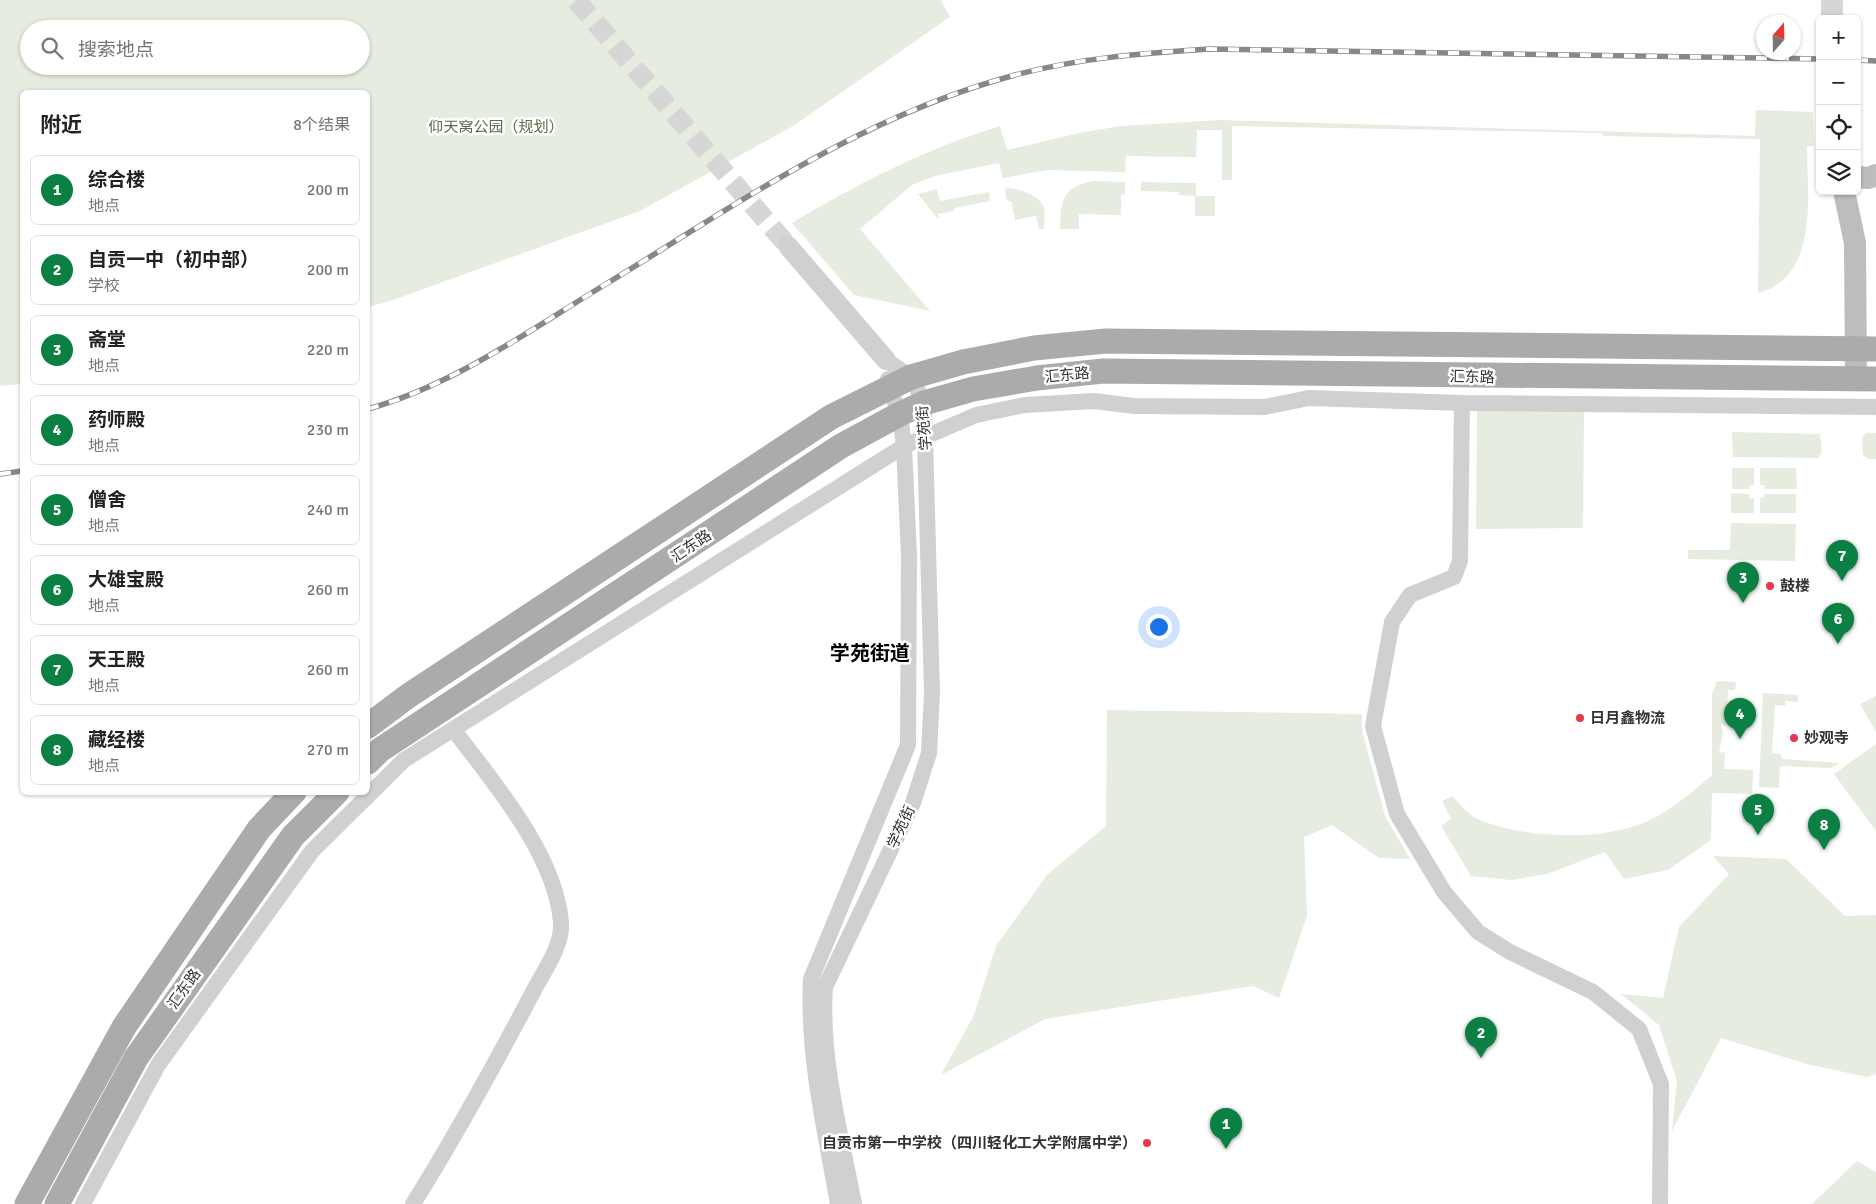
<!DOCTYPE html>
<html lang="zh">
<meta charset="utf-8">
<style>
:root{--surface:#fff;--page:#f6f6f6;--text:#222;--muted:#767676;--line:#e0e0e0;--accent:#0b8043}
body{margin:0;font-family:Signika,"Noto Sans SC",sans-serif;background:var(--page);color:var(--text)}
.controls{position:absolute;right:15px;top:15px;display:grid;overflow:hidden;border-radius:8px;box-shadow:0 1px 4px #0004}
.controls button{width:45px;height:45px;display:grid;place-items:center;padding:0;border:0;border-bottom:1px solid var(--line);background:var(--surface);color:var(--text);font:25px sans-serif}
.compass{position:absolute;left:1756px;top:15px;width:45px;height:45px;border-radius:50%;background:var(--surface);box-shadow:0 1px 4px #0004;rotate:20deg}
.you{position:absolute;left:1158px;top:626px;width:18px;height:18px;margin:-12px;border:4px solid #fff;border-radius:50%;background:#1a73e8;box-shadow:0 0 0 8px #1a73e833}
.badge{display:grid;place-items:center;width:32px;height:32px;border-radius:50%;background:var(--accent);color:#fff;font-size:16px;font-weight:700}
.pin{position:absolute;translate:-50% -41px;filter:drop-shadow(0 1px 2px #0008)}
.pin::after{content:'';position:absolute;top:26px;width:18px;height:15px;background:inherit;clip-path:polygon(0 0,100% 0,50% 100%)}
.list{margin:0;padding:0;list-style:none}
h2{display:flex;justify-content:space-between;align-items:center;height:65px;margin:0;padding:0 20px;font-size:21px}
h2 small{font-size:16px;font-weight:400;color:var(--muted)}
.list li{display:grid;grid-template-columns:32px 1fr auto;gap:15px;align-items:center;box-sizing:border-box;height:70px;margin:0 10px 10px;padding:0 10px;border:1px solid var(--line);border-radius:8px}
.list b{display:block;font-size:19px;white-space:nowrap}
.list p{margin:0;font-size:16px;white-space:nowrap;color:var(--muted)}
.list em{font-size:16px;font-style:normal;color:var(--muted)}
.icon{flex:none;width:28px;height:28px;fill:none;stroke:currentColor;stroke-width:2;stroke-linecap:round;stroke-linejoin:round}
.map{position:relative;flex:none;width:1876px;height:1204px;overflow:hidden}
.search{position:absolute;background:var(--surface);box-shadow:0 1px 4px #0004;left:20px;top:20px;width:350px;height:55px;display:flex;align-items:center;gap:12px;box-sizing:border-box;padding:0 18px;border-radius:28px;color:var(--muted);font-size:19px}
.panel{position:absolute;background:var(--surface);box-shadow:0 1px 4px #0004;left:20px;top:90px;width:350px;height:705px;border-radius:8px}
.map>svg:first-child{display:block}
</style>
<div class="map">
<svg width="1876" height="1204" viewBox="0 0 1876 1204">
<rect width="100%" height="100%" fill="#fff"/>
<!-- green -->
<g fill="#e6ecdf" fill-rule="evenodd">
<path d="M0 0H941L950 17 793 126 640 211 393 300 368 307V92H22V384L0 386ZM29 29H361V66H29Z"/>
<path d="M1756 110 1813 112 1814 146H1807C1807 194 1820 277 1758 293L1760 139 1603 136 1602 133 1232 126V180H1222V130H1197L1196 157 1126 156 1125 172 1047 170 1003 178 999 163 935 176 912 185 860 229 930 311 854 295 792 223C859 183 925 149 1000 126L1007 150 1079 133 1121 126 1220 120 1755 136Z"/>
<path d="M1093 181 1125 182V194L1121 195V215L1079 214V229H1060C1061 202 1061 187 1093 181Z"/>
<path d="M1141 182 1196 183V196H1215V216H1195V196L1179 195V192L1141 191Z"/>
<path d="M1010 188C1021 190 1040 195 1044 208 1045 214 1044 223 1044 229H1039L1036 216 1015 220 1011 201H1007L1005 189Z"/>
<path d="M937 189 940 201 989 192 990 201 954 208V211L938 214 939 220 918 194Z"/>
<path d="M1477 410 1584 411 1583 528 1476 529Z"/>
<path d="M1732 432 1820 434 1822 453 1818 458 1733 457Z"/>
<path d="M1866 433H1876V459H1869L1863 455 1862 438Z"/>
<path d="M1732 468H1754V485H1750L1749 489H1732Z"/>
<path d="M1760 468H1796L1797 489H1765L1764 485H1760Z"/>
<path d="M1731 493 1750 494 1749 498H1754V513H1731Z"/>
<path d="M1764 494H1796V513H1760V498H1764Z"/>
<path d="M1731 523 1796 524 1795 561 1688 559V550H1730Z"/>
<path d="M1717 681 1736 682 1735 690H1728L1726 726 1721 724 1723 733 1719 753 1725 752 1724 769 1753 770 1752 794 1712 793 1711 840 1668 870 1624 879 1605 852 1547 874 1511 880 1471 876 1441 826 1451 819 1442 801 1452 796C1459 803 1468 815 1478 819 1523 839 1605 842 1650 820 1673 809 1693 791 1712 775V694Z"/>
<path d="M1763 693 1798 695V702L1785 701V706L1775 705 1772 753 1781 754 1782 759 1840 763 1831 768 1780 766 1779 788 1759 787Z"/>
<path d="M1876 696V732L1860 704Z"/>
<path d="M1107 710 1362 714V731L1385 816 1410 859 1379 858 1332 825 1304 837 1307 916 1279 998 1253 986 1045 1019 941 1075 974 1015 996 946 1047 875 1106 826Z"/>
<path d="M1876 744V831L1834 774Z"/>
<path d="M1713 856 1786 859 1845 916 1876 915V1074L1867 1077 1807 1064 1721 1038 1672 1131 1677 1081 1659 1025 1621 994 1663 998 1679 927 1729 874Z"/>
<path d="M1857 1161 1876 1172V1204H1812Z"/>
</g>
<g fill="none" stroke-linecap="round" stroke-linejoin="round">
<!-- tertiary-tunnel -->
<path stroke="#d6d6d6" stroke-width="20" stroke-dasharray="20 10" stroke-linecap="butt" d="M576 0 788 246"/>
<!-- secondary-tunnel -->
<path stroke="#d6d6d6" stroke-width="22" stroke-dasharray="22 11" stroke-linecap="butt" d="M1832 0V19"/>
<!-- minor -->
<g stroke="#d0d0d0" stroke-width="16">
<path d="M1462 403 1460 561 1454 577 1410 595 1392 622 1373 726 1397 814 1444 892 1478 932 1510 952 1593 992 1639 1029 1661 1084 1660 1204"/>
<path d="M83 1204 158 1065 312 851 404 760 904 446 976 415 1025 405 1094 401 1134 406 1264 407 1309 398 1462 403 1876 407"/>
<path d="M413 1204C456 1135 495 1064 533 992 543 972 563 946 561 922 555 854 494 783 453 729"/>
<path d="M838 1204C825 1129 807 1055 811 979L908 745 909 556 904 446 900 414 889 388 888 379"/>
<path d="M854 1204C841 1134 820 1059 825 987L913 803 929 753 932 693 924 403 911 377 886 360"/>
</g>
<!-- tertiary -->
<path stroke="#d0d0d0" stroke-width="20" d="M788 246 886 360"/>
<!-- secondary -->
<g stroke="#bdbdbd" stroke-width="22">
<path d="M1857 177 1868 178 1876 175"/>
<path d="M1844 191 1855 243 1856 379"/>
</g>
<!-- primary -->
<g stroke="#ababab" stroke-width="25">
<path d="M368 726 408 696 831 417 911 377 963 362 1034 348 1106 341 1876 349"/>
<path d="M368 762 380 750 841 446 900 414 924 403 973 389 1037 378 1103 371 1876 379"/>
<path d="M27 1204 124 1027 259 829 294 792"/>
<path d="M57 1204 136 1058 293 836 337 792"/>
</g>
<defs>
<g id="rail">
<path d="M1857 60 1876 61"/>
<path d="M368 409C454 385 530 330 606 284 739 203 862 116 1015 75 1079 58 1144 53 1209 49L1820 59"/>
<path d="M0 474 22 471"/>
</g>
</defs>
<!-- rail casing -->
<use href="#rail" stroke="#888" stroke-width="5.5"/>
<!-- rail -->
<use href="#rail" stroke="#fff" stroke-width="4" stroke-dasharray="11" stroke-linecap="butt"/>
</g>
<!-- markers -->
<g fill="#e63946" stroke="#fff" stroke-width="2">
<circle cx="1770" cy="586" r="5"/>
<circle cx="1580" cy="718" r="5"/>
<circle cx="1794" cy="738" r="5"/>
<circle cx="1147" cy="1143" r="5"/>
</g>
<g text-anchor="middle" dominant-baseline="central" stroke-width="5" stroke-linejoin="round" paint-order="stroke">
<!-- park labels -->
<g font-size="15" fill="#56703f" stroke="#fff">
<text x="496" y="127">仰天窝公园（规划）</text>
</g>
<!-- street labels -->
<g font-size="15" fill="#333" stroke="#fff">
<text transform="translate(1067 375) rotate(-6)">汇东路</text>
<text transform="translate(1472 377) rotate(1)">汇东路</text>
<text transform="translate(924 428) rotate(-95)">学苑街</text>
<text transform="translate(691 546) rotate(-34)">汇东路</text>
<text transform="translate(901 827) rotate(-65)">学苑街</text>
<text transform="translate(184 989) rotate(-55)">汇东路</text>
</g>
<!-- poi labels -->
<g font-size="15" font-weight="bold" fill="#333" stroke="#fff" text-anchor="start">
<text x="1780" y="586">鼓楼</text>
<text x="1590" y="718">日月鑫物流</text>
<text x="1804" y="738">妙观寺</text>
<text x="1137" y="1143" text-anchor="end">自贡市第一中学校（四川轻化工大学附属中学）</text>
</g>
<!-- district labels -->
<g font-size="20" font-weight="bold" fill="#000" stroke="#fff">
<text x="870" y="653">学苑街道</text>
</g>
</g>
</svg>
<div class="controls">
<button>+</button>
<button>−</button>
<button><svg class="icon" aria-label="locate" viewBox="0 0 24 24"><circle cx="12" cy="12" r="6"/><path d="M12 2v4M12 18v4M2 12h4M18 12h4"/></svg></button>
<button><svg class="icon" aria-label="layers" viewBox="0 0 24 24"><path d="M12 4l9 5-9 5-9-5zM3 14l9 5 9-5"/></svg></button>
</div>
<svg class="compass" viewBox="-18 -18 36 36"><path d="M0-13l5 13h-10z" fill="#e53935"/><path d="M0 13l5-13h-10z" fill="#767676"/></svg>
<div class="you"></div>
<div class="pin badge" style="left:1226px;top:1149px">1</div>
<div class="pin badge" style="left:1481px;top:1058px">2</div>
<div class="pin badge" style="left:1743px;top:603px">3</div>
<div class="pin badge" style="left:1740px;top:739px">4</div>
<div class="pin badge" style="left:1758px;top:835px">5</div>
<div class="pin badge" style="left:1838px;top:644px">6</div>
<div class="pin badge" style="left:1842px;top:581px">7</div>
<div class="pin badge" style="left:1824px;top:850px">8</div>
<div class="search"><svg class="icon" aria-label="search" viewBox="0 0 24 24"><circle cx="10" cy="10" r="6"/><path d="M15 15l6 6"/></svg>搜索地点</div>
<section class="panel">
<h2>附近<small>8个结果</small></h2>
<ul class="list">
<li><span class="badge">1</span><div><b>综合楼</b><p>地点</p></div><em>200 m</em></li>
<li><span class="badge">2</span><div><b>自贡一中（初中部）</b><p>学校</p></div><em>200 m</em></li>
<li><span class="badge">3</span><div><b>斋堂</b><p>地点</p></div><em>220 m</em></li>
<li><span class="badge">4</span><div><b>药师殿</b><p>地点</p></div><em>230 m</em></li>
<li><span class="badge">5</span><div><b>僧舍</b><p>地点</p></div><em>240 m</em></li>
<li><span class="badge">6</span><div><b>大雄宝殿</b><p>地点</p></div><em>260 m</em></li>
<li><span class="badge">7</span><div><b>天王殿</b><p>地点</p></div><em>260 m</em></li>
<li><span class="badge">8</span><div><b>藏经楼</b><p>地点</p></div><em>270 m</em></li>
</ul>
</section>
</div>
